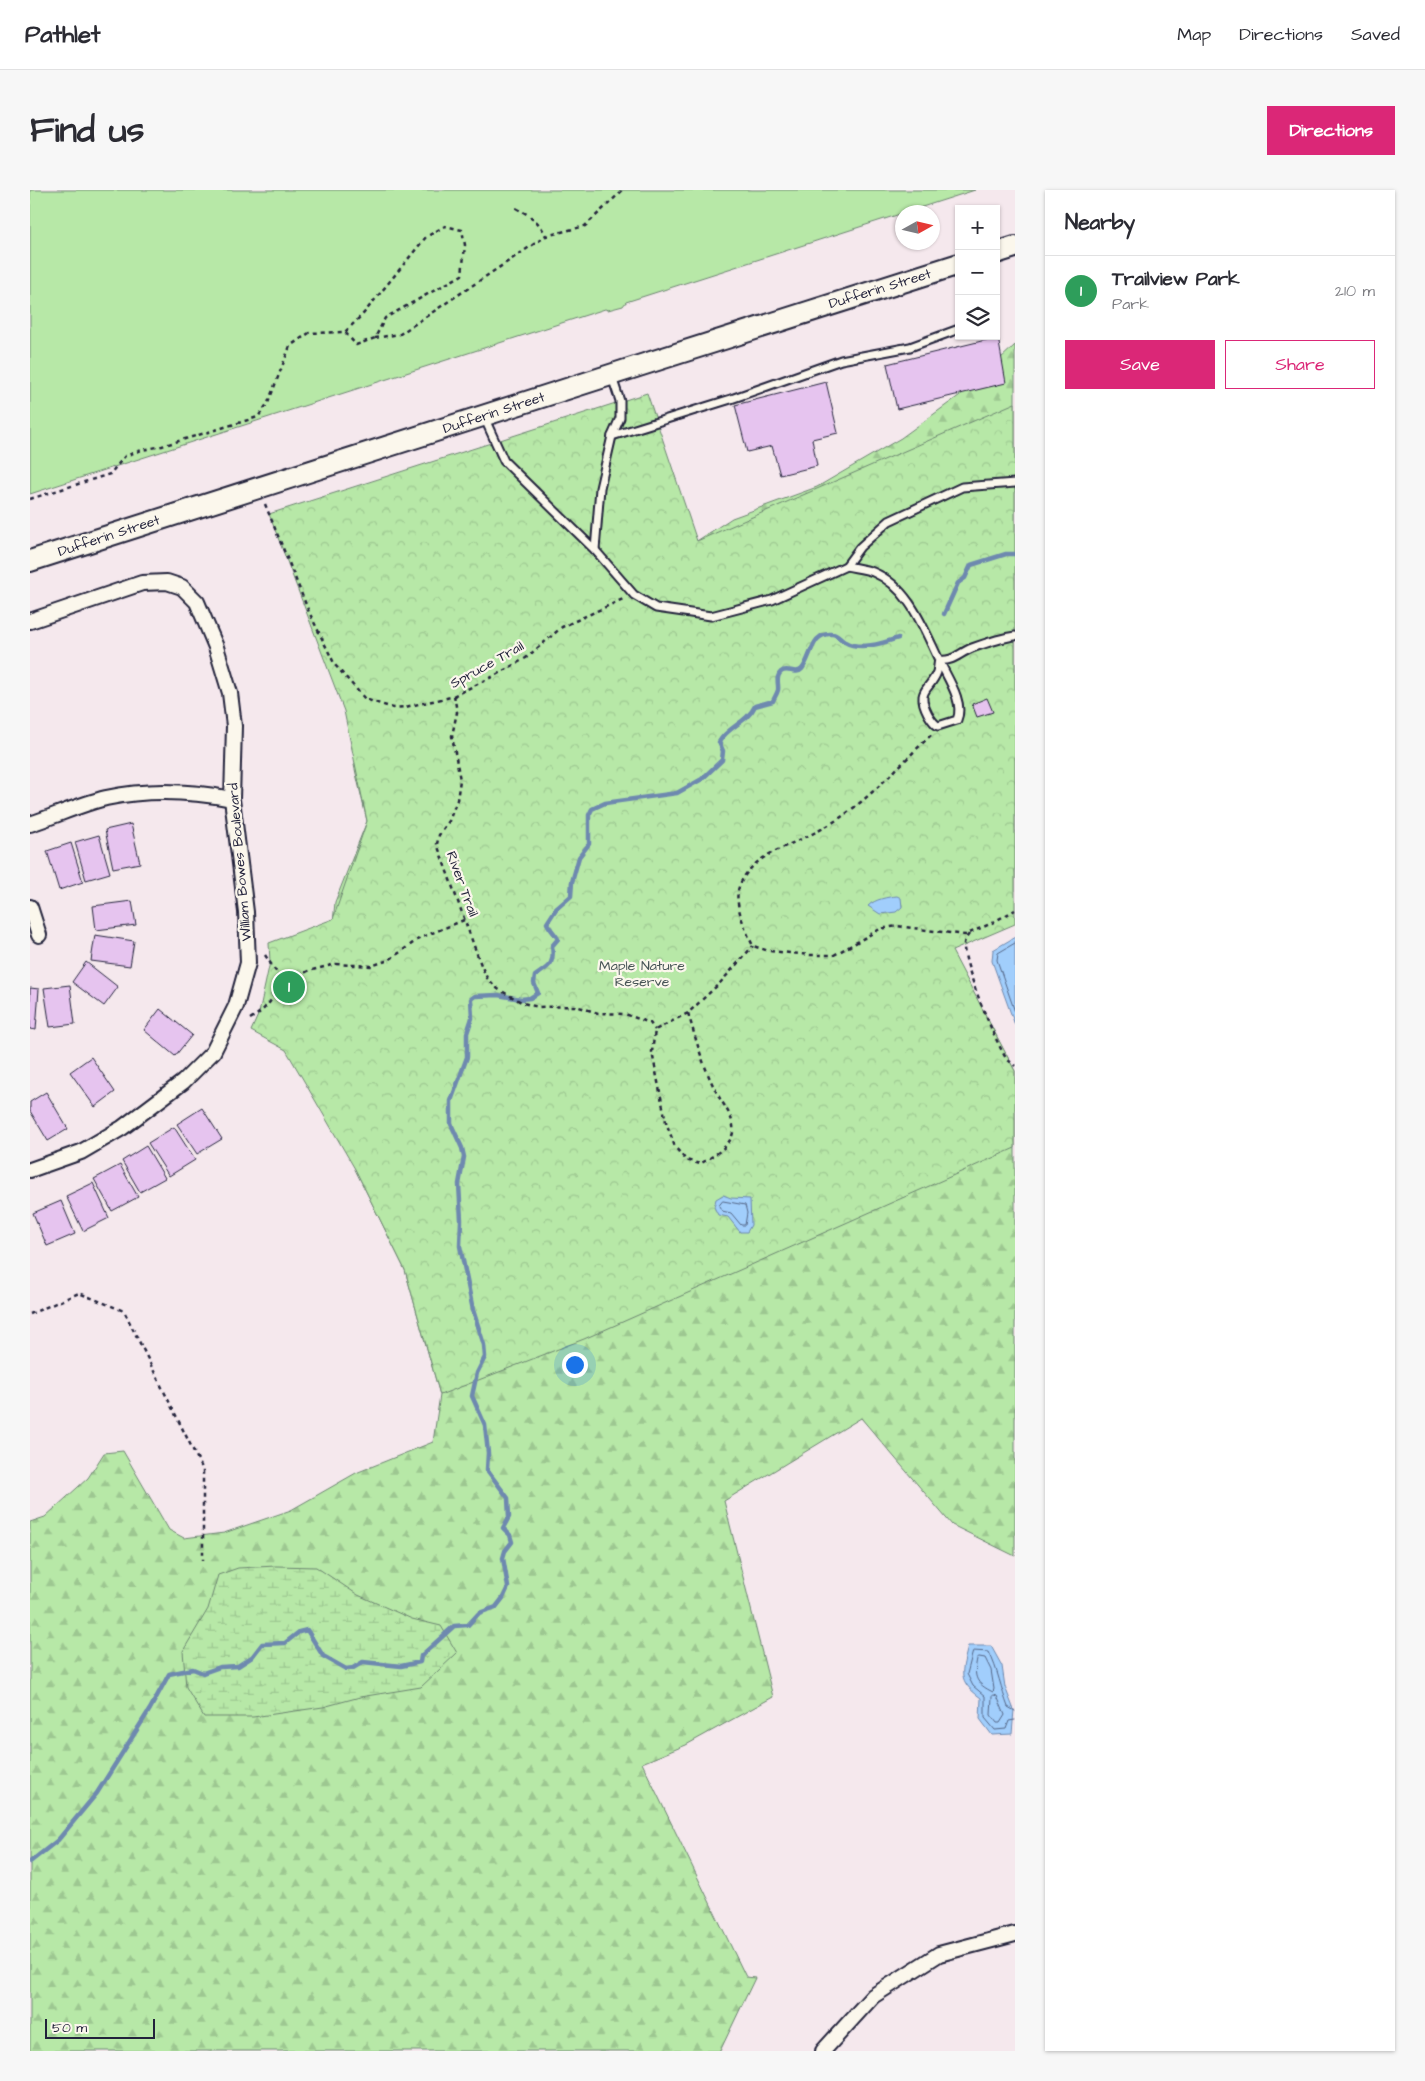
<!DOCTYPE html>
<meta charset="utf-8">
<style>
:root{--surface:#fff;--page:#f7f7f7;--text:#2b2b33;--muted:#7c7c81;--line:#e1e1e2;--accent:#db2777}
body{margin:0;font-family:"Architects Daughter",sans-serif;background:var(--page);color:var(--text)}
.controls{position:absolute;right:15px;top:15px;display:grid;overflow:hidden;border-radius:0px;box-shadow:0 1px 4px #0004}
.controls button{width:45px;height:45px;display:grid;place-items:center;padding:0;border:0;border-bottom:1px solid var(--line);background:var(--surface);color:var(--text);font:25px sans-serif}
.compass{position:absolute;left:865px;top:15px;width:45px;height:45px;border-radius:50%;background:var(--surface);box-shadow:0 1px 4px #0004;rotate:82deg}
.scale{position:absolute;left:15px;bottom:12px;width:110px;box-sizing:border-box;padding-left:5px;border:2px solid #22223b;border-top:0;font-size:14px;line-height:18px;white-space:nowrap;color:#22223b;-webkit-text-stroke:4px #fbf7ec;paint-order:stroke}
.you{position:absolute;left:544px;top:1174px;width:18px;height:18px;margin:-12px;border:4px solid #fff;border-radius:50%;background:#1a73e8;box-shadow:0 0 0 8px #1a73e833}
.badge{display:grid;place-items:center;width:32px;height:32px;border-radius:50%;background:var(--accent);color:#fff;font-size:16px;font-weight:700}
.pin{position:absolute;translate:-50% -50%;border:2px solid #fff;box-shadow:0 1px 5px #0006}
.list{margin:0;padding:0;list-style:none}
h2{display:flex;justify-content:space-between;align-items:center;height:65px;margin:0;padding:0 20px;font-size:21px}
h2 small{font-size:16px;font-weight:400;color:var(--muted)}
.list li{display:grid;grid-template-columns:32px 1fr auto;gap:15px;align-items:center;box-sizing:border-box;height:70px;padding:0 20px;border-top:1px solid var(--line)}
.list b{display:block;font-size:19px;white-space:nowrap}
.list p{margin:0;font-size:16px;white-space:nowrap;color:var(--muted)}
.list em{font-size:16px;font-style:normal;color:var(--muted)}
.actions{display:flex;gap:10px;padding:15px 20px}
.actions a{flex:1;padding:11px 0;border:1px solid var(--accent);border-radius:0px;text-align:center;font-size:18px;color:var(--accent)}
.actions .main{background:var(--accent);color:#fff}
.icon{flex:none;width:28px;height:28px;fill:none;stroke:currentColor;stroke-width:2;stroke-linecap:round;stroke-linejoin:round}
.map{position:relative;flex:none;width:985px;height:1861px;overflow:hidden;border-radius:0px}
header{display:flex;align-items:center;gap:30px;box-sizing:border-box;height:70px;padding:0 25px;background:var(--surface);border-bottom:1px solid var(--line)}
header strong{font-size:24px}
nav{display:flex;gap:28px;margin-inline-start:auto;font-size:18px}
.intro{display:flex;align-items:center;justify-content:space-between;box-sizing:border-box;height:120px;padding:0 30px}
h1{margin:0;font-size:35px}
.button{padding:12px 22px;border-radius:0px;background:var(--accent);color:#fff;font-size:18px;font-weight:700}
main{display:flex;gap:30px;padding:0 30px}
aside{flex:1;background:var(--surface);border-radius:0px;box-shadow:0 1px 4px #0004}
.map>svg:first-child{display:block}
</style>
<header>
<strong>Pathlet</strong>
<nav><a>Map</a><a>Directions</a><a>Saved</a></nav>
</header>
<div class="intro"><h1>Find us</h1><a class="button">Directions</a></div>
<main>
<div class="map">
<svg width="985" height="1861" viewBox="0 0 985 1861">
<defs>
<pattern id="forest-firs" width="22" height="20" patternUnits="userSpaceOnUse" patternTransform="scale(1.25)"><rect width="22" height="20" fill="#b7e8a7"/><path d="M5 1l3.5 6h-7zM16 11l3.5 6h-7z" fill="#9dc791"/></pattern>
<pattern id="wetland-marsh" width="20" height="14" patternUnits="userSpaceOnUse" patternTransform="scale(1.25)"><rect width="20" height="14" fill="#b7e8a7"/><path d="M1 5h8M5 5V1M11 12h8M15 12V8" fill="none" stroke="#9dc791"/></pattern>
<pattern id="park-crowns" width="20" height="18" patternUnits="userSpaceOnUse" patternTransform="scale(1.25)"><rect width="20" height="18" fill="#b7e8a7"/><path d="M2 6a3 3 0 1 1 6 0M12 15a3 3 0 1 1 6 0" fill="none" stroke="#9dc791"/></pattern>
</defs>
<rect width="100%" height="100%" fill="#f5e8ed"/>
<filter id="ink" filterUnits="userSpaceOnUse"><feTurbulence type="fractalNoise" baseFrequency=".02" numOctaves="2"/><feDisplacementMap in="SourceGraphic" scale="10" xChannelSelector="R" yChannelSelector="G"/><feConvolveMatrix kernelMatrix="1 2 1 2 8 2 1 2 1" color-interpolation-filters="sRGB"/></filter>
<g filter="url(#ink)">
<!-- grass -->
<path fill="#b7e8a7" stroke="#6c8571" d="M0 0H945L596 112 593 116 578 120 575 119 0 304Z"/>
<!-- forest -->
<path fill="url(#forest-firs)" stroke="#6c8571" d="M985 155V701L921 761 985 881V1366L922 1335 831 1228 694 1311 743 1507 656 1555 612 1573 716 1787 725 1788 690 1861H0V1332L15 1327 58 1288 74 1263 93 1261 139 1340 154 1348 194 1343 261 1320 326 1283 403 1252 410 1205 375 1080 325 979 300 764 305 712 337 631 324 575 702 328 787 297 871 248 937 200Z"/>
<!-- wetland -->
<path fill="url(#wetland-marsh)" stroke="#6c8571" d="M246 1376 286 1377 328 1405 382 1429 411 1436 427 1463 391 1497 330 1507 293 1517 223 1527H174L156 1497 153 1461 178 1419 188 1385 208 1378Z"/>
<!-- park -->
<path fill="url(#park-crowns)" stroke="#6c8571" d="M617 203 667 351 985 213V734L922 761 985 881V958L554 1149 410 1205 375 1080 325 979 256 860 221 841 229 823 240 772 239 753 303 729 337 631 314 521 239 324Z"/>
<!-- water -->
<g fill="#a1cefc" stroke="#6e89af">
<path d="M867 706 871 708 872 717 866 722 850 724 838 716C845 709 858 707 867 706Z"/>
<path d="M985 747V835L962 771 963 760Z"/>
<path d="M693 1005 701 1008 720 1009 721 1035 717 1042H710L698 1027 688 1025 684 1017 686 1009Z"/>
<path d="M938 1456H961L972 1476 975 1497 984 1520 982 1544 962 1545 950 1529 951 1508C926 1490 932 1482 938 1456Z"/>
</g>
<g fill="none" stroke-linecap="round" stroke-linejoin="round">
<!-- shore -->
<g stroke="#556788" stroke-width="1">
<path d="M985 753 968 763 967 770 985 822"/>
<path d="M693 1011 715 1015 717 1023 715 1035H711L701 1023 692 1021 689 1016Z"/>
<path d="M949 1467 955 1468 961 1480 964 1499 963 1502C946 1494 943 1487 947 1469Z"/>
<path d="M964 1505 967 1506 975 1525 970 1533H967L961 1525 962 1507Z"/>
<path d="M985 1521 978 1517C971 1499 968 1480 959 1462L943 1461 937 1484 943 1496 955 1506V1528L965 1540 976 1539 979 1531 985 1530"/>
</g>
<!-- stream -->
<g stroke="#6e89af" stroke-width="4.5">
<path d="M914 424 928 393 935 388 941 375 976 364H985"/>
<path d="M0 1672 28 1650 67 1603 120 1519 139 1484 163 1479 173 1483 190 1477 208 1476 222 1467 232 1454 255 1453 269 1442 277 1440 293 1466 316 1479 323 1478 333 1472 371 1476 390 1472 391 1466 424 1436 438 1435 449 1423 466 1417 473 1408 478 1397 473 1368 475 1361 482 1352 480 1345 473 1338 479 1327 478 1308 457 1280 458 1263 455 1235 442 1206 447 1183 455 1167 454 1155 443 1120 430 1056 431 1030 429 994 434 967 432 958 421 934V911L437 867V843L442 828 441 809 445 806 468 805 491 809 500 808 508 803 504 793 505 786C519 776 525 775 522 756L528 749C525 743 520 740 517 733L526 719 541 706 542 692 549 667 559 654V625L562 619 575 613 647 603 672 589 692 570 693 561 689 552C698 536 717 533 725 516L743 511C744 508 747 504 748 500 749 494 745 487 751 482 757 476 766 486 772 479 782 467 781 442 802 444 808 444 810 450 815 452 830 461 853 453 868 448"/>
</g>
</g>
<!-- building -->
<g fill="#e6c4ef" stroke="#22223b">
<path d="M968 147 976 193 867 219 857 174Z"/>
<path d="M796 192 808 243 782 249 787 276 750 285 742 256 717 262 705 215Z"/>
<path d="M957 508 963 522 947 527 942 514Z"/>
<path d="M101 634 110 673 83 678 75 640Z"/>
<path d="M69 645 80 683 56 690 45 652Z"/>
<path d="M41 653 53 692 29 700 17 661Z"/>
<path d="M102 711 106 735 66 740 63 716Z"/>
<path d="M65 745 104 751 100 776 61 771Z"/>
<path d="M56 772 88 797 74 816 42 792Z"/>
<path d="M40 795 45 834 20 837 14 798Z"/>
<path d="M0 798 9 799 6 840 0 839Z"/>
<path d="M130 819 162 845 145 866 114 840Z"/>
<path d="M61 867 85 902 65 917 40 882Z"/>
<path d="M16 902 38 939 18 951 0 921V912Z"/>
<path d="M172 918 192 949 167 964 147 934Z"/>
<path d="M144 937 165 970 139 986 118 953Z"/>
<path d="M116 956 135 988 110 1002 92 971Z"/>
<path d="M90 975 108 1007 82 1021 64 989Z"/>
<path d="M63 993 79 1028 53 1041 36 1006Z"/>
<path d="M31 1011 45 1044 17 1056 3 1023Z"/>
</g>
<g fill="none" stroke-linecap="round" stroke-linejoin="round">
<defs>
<g id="service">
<path d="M454 227 474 271 565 360 604 405 626 418 681 426 742 410 816 376 830 357 859 331 932 297 985 293"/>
<path d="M582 246 701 209 811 170 880 157 929 139"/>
<path d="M565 360 570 298 582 246 590 228V211L582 187"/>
<path d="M816 376C825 378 835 379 843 382 879 397 893 437 909 470 923 472 929 463 942 458 956 453 970 448 985 446"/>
<path d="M909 470C916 486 935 512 927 530L908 536C903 533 901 529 898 524 885 499 900 501 907 482 908 478 908 473 909 470Z"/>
</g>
<g id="minor">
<path d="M0 431 112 393 137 392 152 397 167 412 186 457 200 503 204 536 202 609 216 722 218 773 206 816 183 862 153 892 92 938 51 962 0 980"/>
<path d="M0 634C25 626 51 614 76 608 118 599 161 601 202 609"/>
<path d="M0 717 9 745"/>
<path d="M793 1861 843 1806 909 1764 985 1744"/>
</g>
<g id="secondary">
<path d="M966 63 985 57"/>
<path d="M0 371C310 272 619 172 929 74"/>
</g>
</defs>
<!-- service casing -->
<use href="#service" stroke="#22223b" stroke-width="11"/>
<!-- minor casing -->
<use href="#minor" stroke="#22223b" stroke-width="18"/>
<!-- secondary casing -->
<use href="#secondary" stroke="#22223b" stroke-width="24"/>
<!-- path -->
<g stroke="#22223b" stroke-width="2.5" stroke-dasharray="4 4" stroke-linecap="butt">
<path d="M486 18C501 26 509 31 516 46"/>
<path d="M345 148 370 144 516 46 555 36 593 0"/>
<path d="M0 309 80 284 95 266 112 260 132 256 228 227 238 213 260 156 279 143 315 142 334 123 396 47 415 36 432 40 435 55 432 85 355 128 345 148 326 155 315 142"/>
<path d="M235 314 279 422 305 475 335 509 363 518 375 517 421 507 464 486 496 468 532 437 593 409"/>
<path d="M424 505 427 522 422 546 430 590 427 610 419 631 409 645 407 654 451 775 457 788 468 799 493 813 508 817 546 816 568 823 595 824 620 833 625 840"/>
<path d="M901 545C864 580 831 620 784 643 757 657 720 666 709 697 703 713 716 741 723 756L739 761 781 765H804L850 739 867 736 935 745 960 734 985 720"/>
<path d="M939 744C937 747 934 751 934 754 932 772 965 851 976 868 979 871 982 873 985 876"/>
<path d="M235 765 249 786 258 783 263 789 278 781 306 774 341 776 359 770 390 748 434 730"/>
<path d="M248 799 254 802 261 800 263 789"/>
<path d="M658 823 625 840 622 862 636 932 645 957 656 970 670 974C680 968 698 958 702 946 707 933 696 918 689 907 674 880 667 853 658 823L690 793 723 756"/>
<path d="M220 829C236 820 248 805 249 787"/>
<path d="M0 1124 49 1103 94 1121 173 1280V1370"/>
</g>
<!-- service -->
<use href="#service" stroke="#fbf7ec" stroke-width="7"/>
<!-- minor -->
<use href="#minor" stroke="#fbf7ec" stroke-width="14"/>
<!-- secondary -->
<use href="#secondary" stroke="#fbf7ec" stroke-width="20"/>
</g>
</g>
<g text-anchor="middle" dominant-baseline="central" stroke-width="4.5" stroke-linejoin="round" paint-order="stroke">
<!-- street labels -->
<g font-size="14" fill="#22223b" stroke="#fbf7ec">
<text transform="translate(850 99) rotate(-17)">Dufferin Street</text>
<text transform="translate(464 223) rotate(-18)">Dufferin Street</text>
<text transform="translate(79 346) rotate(-18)">Dufferin Street</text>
<text transform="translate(457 475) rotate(-29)">Spruce Trail</text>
<text transform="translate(210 672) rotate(-95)">William Bowes Boulevard</text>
<text transform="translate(432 694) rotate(70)">River Trail</text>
</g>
<!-- park labels -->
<g font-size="14" fill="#475456" stroke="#fbf7ec">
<text x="612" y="776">Maple Nature<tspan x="612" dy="16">Reserve</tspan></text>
</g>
</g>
</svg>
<div class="controls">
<button>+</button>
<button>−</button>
<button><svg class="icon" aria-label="layers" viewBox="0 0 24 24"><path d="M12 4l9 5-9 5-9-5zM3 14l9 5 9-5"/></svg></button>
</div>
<svg class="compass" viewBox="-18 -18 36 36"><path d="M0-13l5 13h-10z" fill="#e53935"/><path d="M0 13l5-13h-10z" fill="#7c7c81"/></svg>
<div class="scale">50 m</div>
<div class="you"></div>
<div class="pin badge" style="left:259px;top:797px;background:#2e9e5b">1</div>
</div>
<aside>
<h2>Nearby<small></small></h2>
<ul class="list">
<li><span class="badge" style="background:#2e9e5b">1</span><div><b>Trailview Park</b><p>Park</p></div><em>210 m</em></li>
</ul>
<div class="actions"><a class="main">Save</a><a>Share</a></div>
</aside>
</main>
